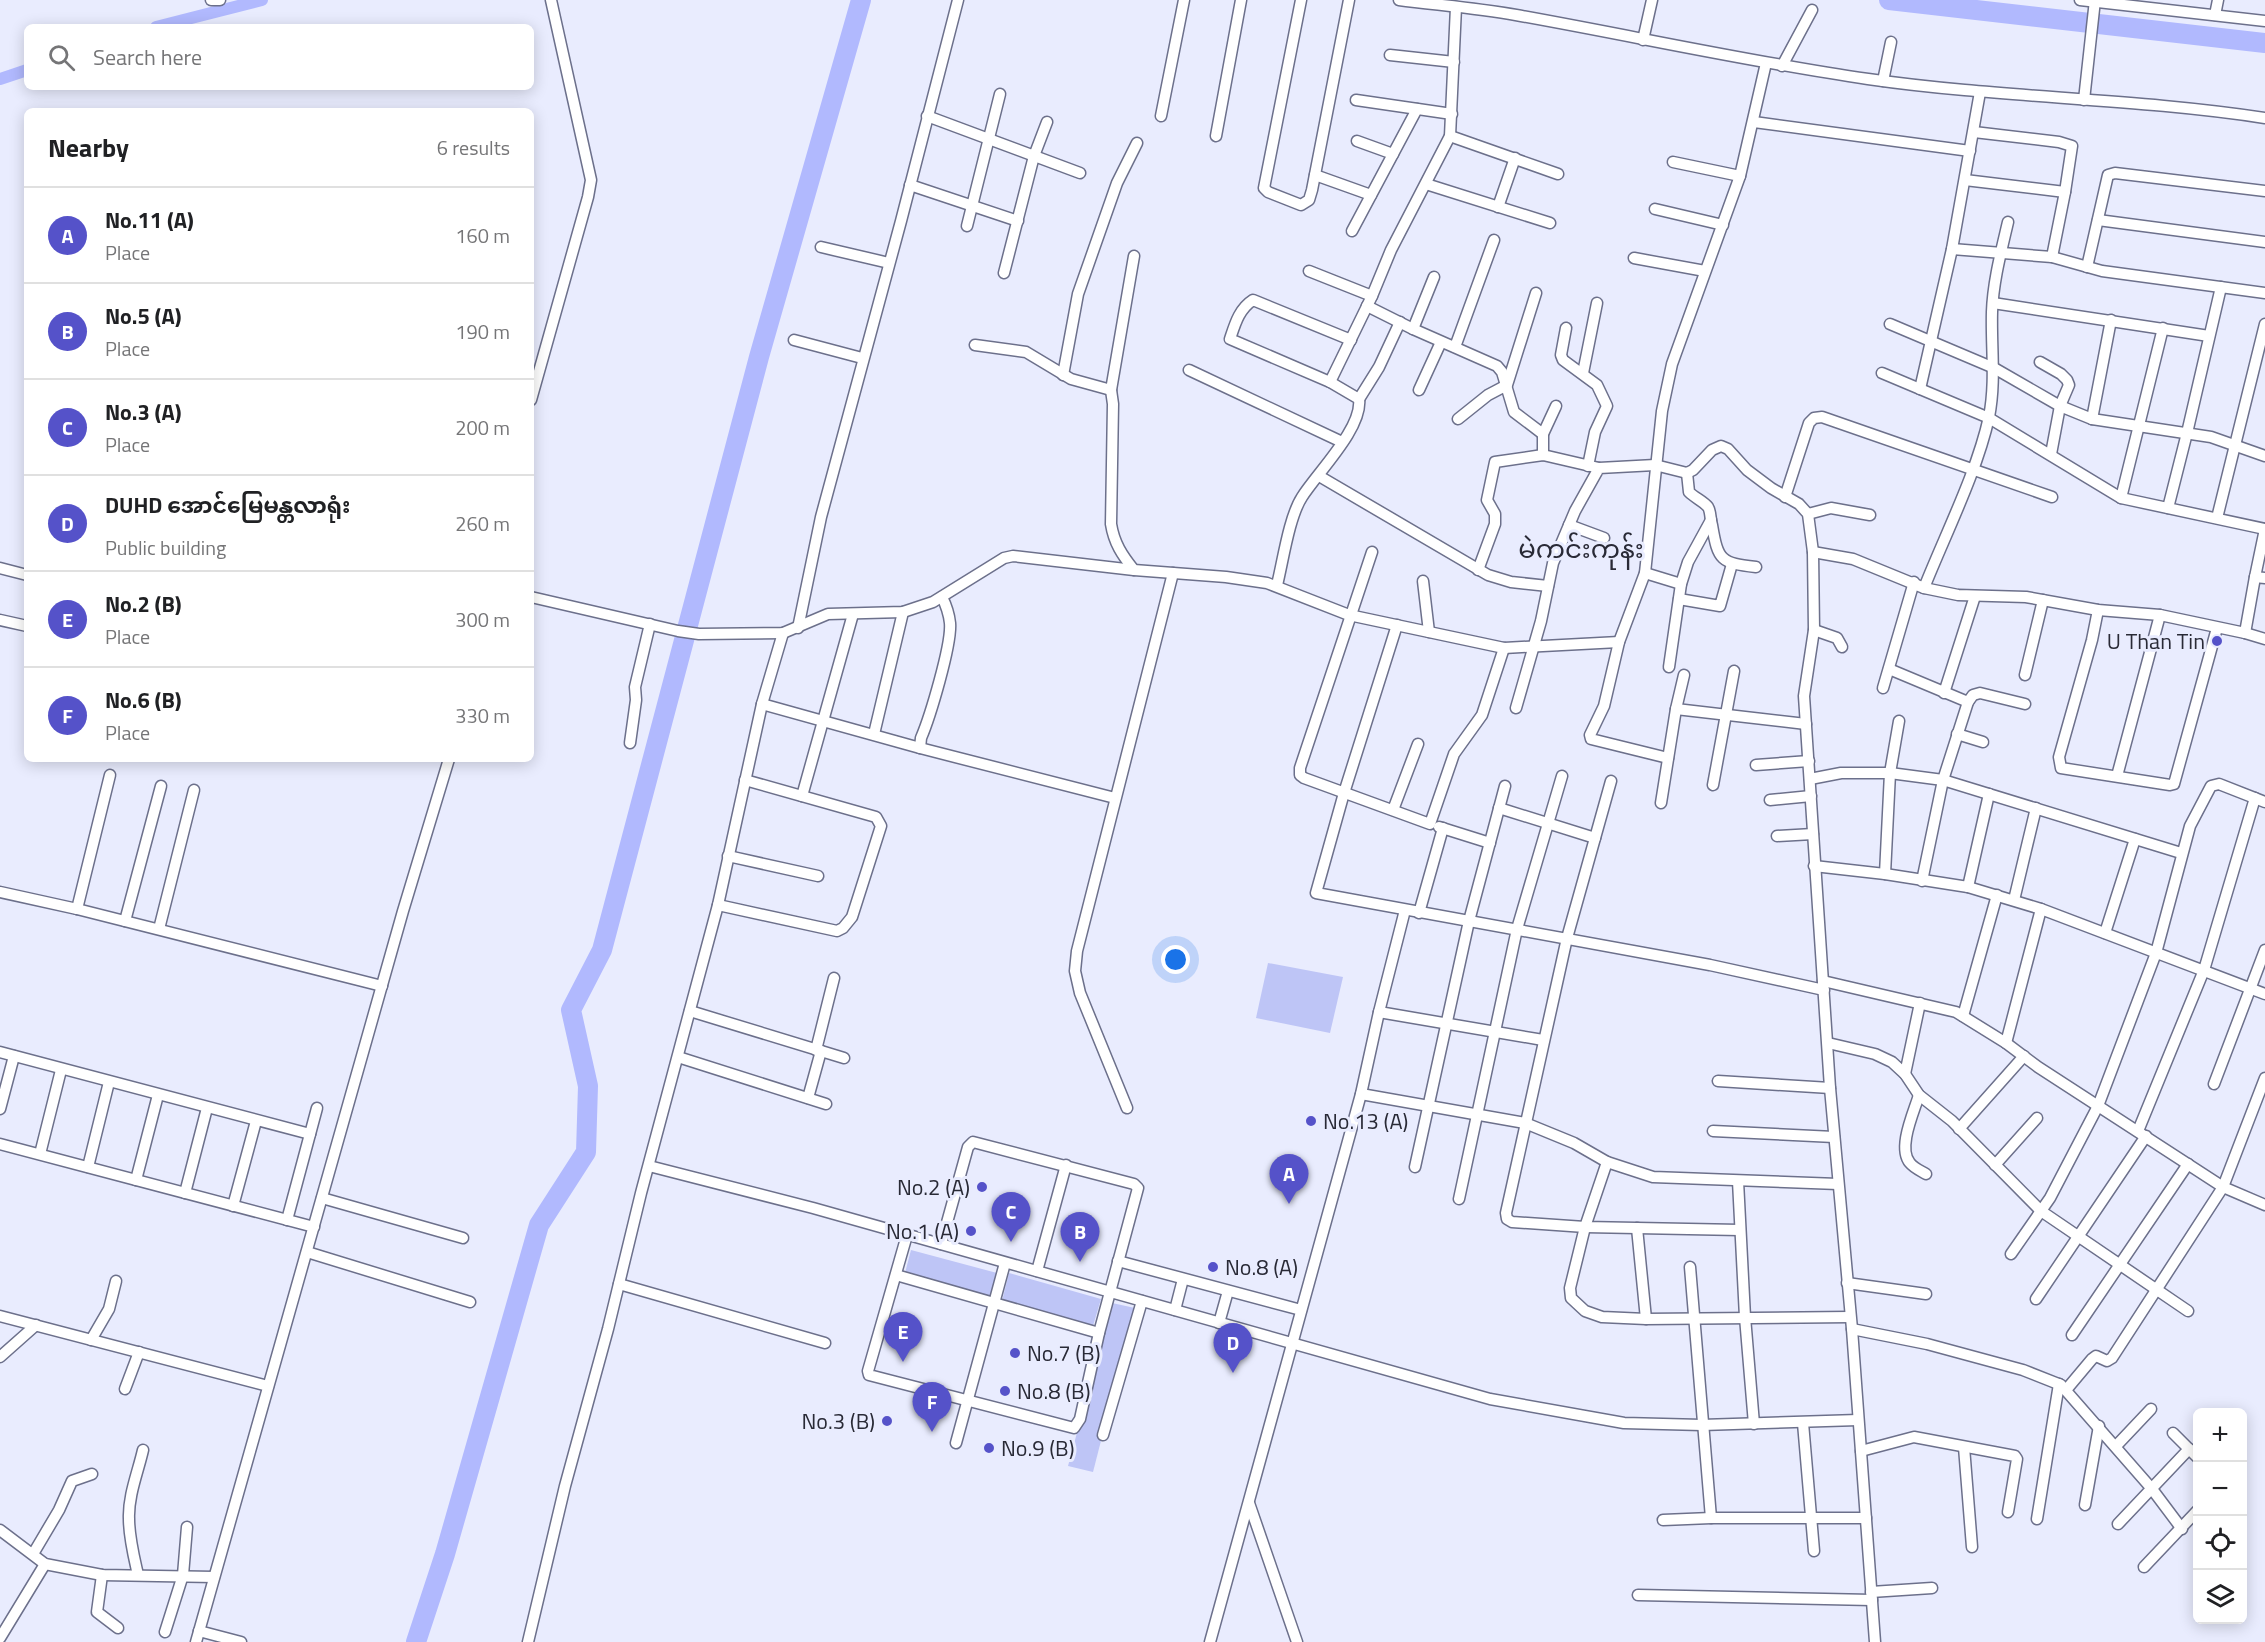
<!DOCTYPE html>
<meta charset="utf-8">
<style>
:root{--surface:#fff;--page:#f2f2f2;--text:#202124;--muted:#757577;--line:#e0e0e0;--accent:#5552c9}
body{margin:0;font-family:"Titillium Web","Noto Sans Myanmar",sans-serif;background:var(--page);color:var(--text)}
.controls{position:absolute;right:18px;bottom:18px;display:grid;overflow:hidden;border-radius:9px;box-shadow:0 3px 15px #0003}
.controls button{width:54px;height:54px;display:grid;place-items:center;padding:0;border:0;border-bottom:2px solid var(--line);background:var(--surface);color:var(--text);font:30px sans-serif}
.you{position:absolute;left:1176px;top:960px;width:21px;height:21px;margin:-15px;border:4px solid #fff;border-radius:50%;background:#1a73e8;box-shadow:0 0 0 9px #1a73e833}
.badge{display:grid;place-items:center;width:39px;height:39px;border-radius:50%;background:var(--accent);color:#fff;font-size:20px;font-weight:700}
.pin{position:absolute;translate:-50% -50px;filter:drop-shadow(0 2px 3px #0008)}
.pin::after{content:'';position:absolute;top:32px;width:21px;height:18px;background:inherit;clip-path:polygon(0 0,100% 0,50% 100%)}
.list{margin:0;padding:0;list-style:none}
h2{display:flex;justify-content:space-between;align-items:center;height:78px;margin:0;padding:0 24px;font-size:26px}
h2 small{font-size:20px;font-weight:400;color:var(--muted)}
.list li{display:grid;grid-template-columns:39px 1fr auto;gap:18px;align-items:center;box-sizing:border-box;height:96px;padding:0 24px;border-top:2px solid var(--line)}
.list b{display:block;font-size:22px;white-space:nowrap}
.list p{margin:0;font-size:20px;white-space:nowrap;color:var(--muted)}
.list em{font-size:20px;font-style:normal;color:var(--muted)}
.icon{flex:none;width:33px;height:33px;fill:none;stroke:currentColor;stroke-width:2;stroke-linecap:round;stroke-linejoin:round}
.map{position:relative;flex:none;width:2265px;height:1642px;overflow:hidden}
.search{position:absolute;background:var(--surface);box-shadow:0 3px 15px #0003;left:24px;top:24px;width:510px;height:66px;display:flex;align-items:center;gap:15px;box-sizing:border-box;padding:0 21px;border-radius:9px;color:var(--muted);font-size:22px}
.panel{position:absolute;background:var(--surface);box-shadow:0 3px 15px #0003;left:24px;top:108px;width:510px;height:654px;border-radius:9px}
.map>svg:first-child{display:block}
</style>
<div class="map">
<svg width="2265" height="1642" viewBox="0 0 2265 1642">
<rect width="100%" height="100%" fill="#e9ecfe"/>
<!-- green -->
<g fill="#bec5f6">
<path d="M1268 963 1343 977 1330 1033 1256 1018Z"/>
<path d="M911 1250 997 1273 991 1297 905 1273Z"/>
<path d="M1009 1273 1101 1299 1093 1326 1002 1301Z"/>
<path d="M1112 1303 1135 1308 1093 1472 1068 1466Z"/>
</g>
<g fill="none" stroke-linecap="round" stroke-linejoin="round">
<!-- canal -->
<g stroke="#b1b9fe" stroke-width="12">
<path d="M156 27 262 0"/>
<path d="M0 79 27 70"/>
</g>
<!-- river -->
<g stroke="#b1b9fe" stroke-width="20">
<path d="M1889 0 2265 43"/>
<path d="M416 1642 445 1554 539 1225 586 1152 588 1086 571 1010 602 950 759 357 861 0"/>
</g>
<defs>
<g id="street">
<path d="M211 0H220"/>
<path d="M1301 0 1264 188 1268 192 1301 205 1309 200 1312 190 1349 0"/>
<path d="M1399 0C1438 5 1477 8 1516 15 1634 36 1750 62 1868 79 2000 98 2134 98 2265 118"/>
<path d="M2080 0 2265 21"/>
<path d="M2215 15 2218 0"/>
<path d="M1643 40 1652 0"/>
<path d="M1390 55 1454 62"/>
<path d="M1782 66 1812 10"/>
<path d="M1883 81 1891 42"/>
<path d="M1356 100 1452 114"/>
<path d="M2084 100 2095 0"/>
<path d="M927 116 1080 173"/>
<path d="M1161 116 1184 0"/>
<path d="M1754 122 1970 151"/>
<path d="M1974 132 2059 142 2072 146 2065 192 2052 257"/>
<path d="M1216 136 1241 0"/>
<path d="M1450 136 1558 174"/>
<path d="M1357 141 1393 154"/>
<path d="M1673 162 1740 176"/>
<path d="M1315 175 1371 195"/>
<path d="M1965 180 2065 192"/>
<path d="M1426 184 1550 223"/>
<path d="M910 185 1018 221"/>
<path d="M1498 207 1515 158"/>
<path d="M1655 209 1723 225"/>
<path d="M2098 220 2265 242"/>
<path d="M967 226 1000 94"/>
<path d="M1352 231 1417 109"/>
<path d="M821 247 889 263"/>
<path d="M1952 249 2052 257 2102 271 2265 293"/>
<path d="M1134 256 1111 390 1113 404 1111 524C1114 543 1122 555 1134 570L1226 577 1267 583 1349 615 1504 648 1619 642"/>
<path d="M1634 258 1705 271"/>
<path d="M2087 267 2108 175 2115 173 2265 191"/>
<path d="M1309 271 1372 296"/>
<path d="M1004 273 1034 156 1047 122"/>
<path d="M1993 303 2209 336"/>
<path d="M1367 306 1413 329 1497 366 1502 372 1514 412 1543 434"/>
<path d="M1890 324 1994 368 2060 406 2092 419 2211 437 2265 456"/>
<path d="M1566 328 1561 355 1563 360 1597 385 1607 406 1595 432 1588 466"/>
<path d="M1413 329 1434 277"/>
<path d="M794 340 862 358"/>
<path d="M975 345 1026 352 1071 379 1111 390"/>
<path d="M1455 347 1494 240"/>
<path d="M2040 362 2061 374 2067 380 2069 385 2060 406 2051 454"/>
<path d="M1189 370 1342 442"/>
<path d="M1583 373 1597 303"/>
<path d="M1882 373 1989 418 2121 498 2265 529"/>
<path d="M1063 375 1078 294 1117 183 1137 143"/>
<path d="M1330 382 1372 296 1391 250 1450 136 1456 7"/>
<path d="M1920 389 1952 249 1980 92"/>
<path d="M1419 390 1441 342"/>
<path d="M1359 399 1379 367 1400 322"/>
<path d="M531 400 588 197 591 180 551 0"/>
<path d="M1458 419 1488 395 1507 385 1536 293"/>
<path d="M2092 419 2111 320"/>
<path d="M1543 455V434L1556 406"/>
<path d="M1687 473 1689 492C1695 498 1703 501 1708 507 1711 512 1710 519 1712 525 1718 561 1721 563 1756 567"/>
<path d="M1319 476 1488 575 1511 582 1548 586"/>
<path d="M1785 497 1809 423 1814 418 1822 417 2052 497"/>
<path d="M2121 498 2163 328"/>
<path d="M2168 508 2187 433 2221 287"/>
<path d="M1808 514 1831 508 1870 515"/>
<path d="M2217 518 2265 324"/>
<path d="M1569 525 1604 538"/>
<path d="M1372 552 1300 768V775L1304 778 1430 824 1454 754 1482 715 1504 648"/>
<path d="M1813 552 1853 559 1924 588 1958 595 2026 597 2098 610 2160 615 2245 633 2255 577 2265 578"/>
<path d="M0 568 27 575"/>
<path d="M1478 570 1495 524V514L1487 500 1495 462 1543 455 1599 468"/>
<path d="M1645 573 1681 584"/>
<path d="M2255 577 2265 529"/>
<path d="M1423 581 1429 632"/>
<path d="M1277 585C1283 561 1289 517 1302 497 1317 473 1363 428 1359 399L1330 382 1230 339C1235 324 1239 309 1253 300L1351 340"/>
<path d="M1924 588C1945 535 1977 472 1989 417 1996 381 1991 348 1992 312 1993 282 2001 252 2008 222"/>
<path d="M531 597 678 631 699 634 783 633 828 614 903 612 933 602 1004 558 1013 556 1134 570"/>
<path d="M1679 599 1720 606 1732 564"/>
<path d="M2098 610 2092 640 2059 757 2061 768 2170 785 2174 784 2217 628"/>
<path d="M0 620 27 626"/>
<path d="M1397 625 1344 793 1316 893 1710 965 1824 990"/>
<path d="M798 628 821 517 901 221 958 0"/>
<path d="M1814 630 1837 638 1842 647"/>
<path d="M2245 633 2265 639"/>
<path d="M1669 667 1681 584 1688 562 1711 520"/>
<path d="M1889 669 1968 702"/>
<path d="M2025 675 2043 600"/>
<path d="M1883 688 1914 582"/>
<path d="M1944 693 1975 596"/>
<path d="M762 704 920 748 921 738C930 717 952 644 950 623 949 614 946 605 942 597"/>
<path d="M1516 708 1541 621 1553 563 1575 511 1599 468 1655 465 1687 473 1693 470 1712 450 1721 446 1728 449 1747 470 1771 488 1799 504 1808 514 1813 552 1814 630 1804 696 1830 1088 1852 1329 1875 1642"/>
<path d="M1676 709 1806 724"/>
<path d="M874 734 903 612"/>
<path d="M1957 734 1983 742"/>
<path d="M630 743 636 700 635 687 650 624"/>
<path d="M920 748 1115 798"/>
<path d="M1668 758 1591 739 1590 735 1604 706 1619 642 1645 573 1662 411 1672 364 1740 176 1766 63"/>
<path d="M1756 765 1809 761"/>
<path d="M2117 776 2160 615"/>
<path d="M1810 779 1841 773H1890L1943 780 2181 853"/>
<path d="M1611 781 1567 938 1506 1213 1507 1219 1512 1222 1585 1227 1740 1230"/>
<path d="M1713 785 1734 671"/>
<path d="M802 796 853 614"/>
<path d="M1770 800 1811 796"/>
<path d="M1661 803 1676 709 1684 675"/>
<path d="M1499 808 1595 838"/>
<path d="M1393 810 1418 744"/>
<path d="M1439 827 1490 843"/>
<path d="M1777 836 1813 834"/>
<path d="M728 856 818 876"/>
<path d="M1814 866 1885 874 1968 887 2041 909 2265 994"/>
<path d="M1885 874 1890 773 1899 721"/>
<path d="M1922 881 1943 780 1968 702 1973 695 1980 693 2025 704"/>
<path d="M1968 887 1989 794"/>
<path d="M0 892 77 909 382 986"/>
<path d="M2014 900 2036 808"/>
<path d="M718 905 837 931 843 928 852 917 881 826 876 817 745 780"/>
<path d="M77 909 110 775"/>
<path d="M1419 913 1443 828"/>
<path d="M125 921 161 786"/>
<path d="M159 929 194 790"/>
<path d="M2105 933 2135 839"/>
<path d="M1823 981 1956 1012 2006 1043 2038 1067 2223 1187 2265 1205"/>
<path d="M690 1011 844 1058"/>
<path d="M1379 1012 1543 1040"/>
<path d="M1963 1016 1997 895"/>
<path d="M1828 1043 1875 1054 1892 1062 1905 1074 1919 1095 1952 1121 2041 1211 2188 1311"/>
<path d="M2006 1043 2041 909"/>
<path d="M816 1050 834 978"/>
<path d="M0 1052 310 1134"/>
<path d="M678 1057 826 1104"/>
<path d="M1905 1074 1920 1003"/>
<path d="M1718 1081 1830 1088"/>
<path d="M2214 1084 2265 950"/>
<path d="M1361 1094 1525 1123 1574 1143 1607 1162 1653 1177 1838 1184"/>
<path d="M1919 1095C1914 1112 1897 1148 1910 1163 1914 1168 1921 1171 1926 1174"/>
<path d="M808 1098 821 1051"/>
<path d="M1127 1108 1080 993 1075 971 1077 951 1173 573"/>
<path d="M0 1109 14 1056"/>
<path d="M1959 1129 2024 1056"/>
<path d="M1713 1131 1834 1137"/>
<path d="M2138 1131 2204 970 2255 798"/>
<path d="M0 1144 314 1227"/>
<path d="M40 1154 61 1070"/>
<path d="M1607 1162 1585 1227 1570 1288 1571 1298 1585 1311 1602 1317 1646 1319 1850 1317"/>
<path d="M1995 1165 2037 1118"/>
<path d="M649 1166 813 1208 1490 1399 1624 1423 1702 1425 1858 1420"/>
<path d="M88 1167 109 1082"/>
<path d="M1415 1167 1469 921 1505 786"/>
<path d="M136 1180 158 1095"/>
<path d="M1738 1181 1745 1317 1754 1424"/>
<path d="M185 1193 207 1108"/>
<path d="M322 1198 463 1238"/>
<path d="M1459 1199 1517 929 1562 776"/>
<path d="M233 1206 256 1121"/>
<path d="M287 1220 317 1108"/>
<path d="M1637 1228 1646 1319"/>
<path d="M907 1235 868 1371 869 1375 1074 1428 1080 1419 1099 1333 1138 1188 1134 1184 973 1142 968 1147 941 1244"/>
<path d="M307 1252 470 1302"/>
<path d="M2011 1254 2050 1198 2098 1106 2156 953 2190 826 2211 786 2219 784 2265 802"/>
<path d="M1118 1261 1301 1310"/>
<path d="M1690 1267 1711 1518H1866"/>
<path d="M1037 1271 1066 1165"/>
<path d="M896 1275 1099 1333"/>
<path d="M1847 1283 1926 1294"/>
<path d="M619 1284 825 1343"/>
<path d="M2036 1299 2146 1136"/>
<path d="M1175 1310 1183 1279"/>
<path d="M0 1316 268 1386"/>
<path d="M1219 1323 1228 1291"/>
<path d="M1852 1329 1927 1344 2023 1370 2061 1385 2152 1489 2182 1529"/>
<path d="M2072 1335 2188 1164"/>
<path d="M91 1340 109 1309 116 1281"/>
<path d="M0 1357 36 1325"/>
<path d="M125 1389 139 1352"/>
<path d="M2066 1390 2092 1359 2096 1356 2107 1361 2112 1358 2223 1187 2265 1078"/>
<path d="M1803 1423 1814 1551"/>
<path d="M2173 1433 2198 1458"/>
<path d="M1103 1435 1142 1301"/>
<path d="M956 1443 1005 1263"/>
<path d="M2116 1446 2151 1409"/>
<path d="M1964 1447 1972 1547"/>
<path d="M1861 1451 1914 1437 2015 1456 2017 1459 2008 1512"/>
<path d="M1249 1503 1297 1642"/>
<path d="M2085 1505 2099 1426"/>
<path d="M2037 1519 2059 1384"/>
<path d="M1663 1520 1711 1518"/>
<path d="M2118 1524 2189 1449"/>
<path d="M0 1530 45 1564 102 1575 214 1577"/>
<path d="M33 1554 59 1510 72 1481 92 1474"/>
<path d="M2144 1567 2198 1510"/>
<path d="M102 1575 97 1612 118 1628"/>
<path d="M138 1575C134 1557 129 1538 129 1519 128 1496 138 1472 143 1450"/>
<path d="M1871 1592 1932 1588"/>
<path d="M1638 1595 1872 1600"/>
<path d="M199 1631 241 1642"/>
<path d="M165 1632 183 1575 187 1527"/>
<path d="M0 1638 45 1564"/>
<path d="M196 1642 403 911 449 759"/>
<path d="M528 1642 565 1486 608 1329 641 1193 718 905 762 704 783 633"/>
<path d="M1210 1642 1361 1094 1379 1012 1405 910"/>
</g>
</defs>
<!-- street casing -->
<use href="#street" stroke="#6c708b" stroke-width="13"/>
<!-- street -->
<use href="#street" stroke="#fff" stroke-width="10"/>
</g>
<!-- markers -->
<g fill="#5552c9" stroke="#e9ecfe" stroke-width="2">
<circle cx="2217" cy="641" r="6"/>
<circle cx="1311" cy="1121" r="6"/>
<circle cx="982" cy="1187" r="6"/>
<circle cx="971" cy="1231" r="6"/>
<circle cx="1213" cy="1267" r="6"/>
<circle cx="1015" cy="1353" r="6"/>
<circle cx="1005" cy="1391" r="6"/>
<circle cx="887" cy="1421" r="6"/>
<circle cx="989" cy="1448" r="6"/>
</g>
<g text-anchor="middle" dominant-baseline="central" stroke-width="6" stroke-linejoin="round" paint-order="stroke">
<!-- poi labels -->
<g font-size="22" fill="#292a36" stroke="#e9ecfe" text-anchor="start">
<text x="2205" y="641" text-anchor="end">U Than Tin</text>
<text x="1323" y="1121">No.13 (A)</text>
<text x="970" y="1187" text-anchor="end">No.2 (A)</text>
<text x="959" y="1231" text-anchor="end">No.1 (A)</text>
<text x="1225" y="1267">No.8 (A)</text>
<text x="1027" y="1353">No.7 (B)</text>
<text x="1017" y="1391">No.8 (B)</text>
<text x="875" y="1421" text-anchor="end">No.3 (B)</text>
<text x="1001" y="1448">No.9 (B)</text>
</g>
<!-- quarter labels -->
<g font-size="26" fill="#292a36" stroke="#e9ecfe">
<text x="1581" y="548">မဲကင်းကုန်း</text>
</g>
</g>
</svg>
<div class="controls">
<button>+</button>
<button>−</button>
<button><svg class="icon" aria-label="locate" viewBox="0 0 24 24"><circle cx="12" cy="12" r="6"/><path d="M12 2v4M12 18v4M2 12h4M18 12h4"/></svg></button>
<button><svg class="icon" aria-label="layers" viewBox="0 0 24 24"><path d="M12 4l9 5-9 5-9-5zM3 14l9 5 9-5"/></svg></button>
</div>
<div class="you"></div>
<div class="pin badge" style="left:1289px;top:1204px">A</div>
<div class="pin badge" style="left:1080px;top:1262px">B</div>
<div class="pin badge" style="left:1011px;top:1242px">C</div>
<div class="pin badge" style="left:1233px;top:1373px">D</div>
<div class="pin badge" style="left:903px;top:1362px">E</div>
<div class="pin badge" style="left:932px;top:1432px">F</div>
<div class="search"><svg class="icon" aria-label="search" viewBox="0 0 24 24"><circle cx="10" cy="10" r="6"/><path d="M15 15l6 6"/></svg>Search here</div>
<section class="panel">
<h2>Nearby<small>6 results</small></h2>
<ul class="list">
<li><span class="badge">A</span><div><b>No.11 (A)</b><p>Place</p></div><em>160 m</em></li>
<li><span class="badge">B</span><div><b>No.5 (A)</b><p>Place</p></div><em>190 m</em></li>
<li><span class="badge">C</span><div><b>No.3 (A)</b><p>Place</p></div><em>200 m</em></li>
<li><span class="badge">D</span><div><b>DUHD အောင်မြေမန္တလာရုံး</b><p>Public building</p></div><em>260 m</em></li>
<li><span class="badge">E</span><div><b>No.2 (B)</b><p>Place</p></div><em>300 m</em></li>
<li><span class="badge">F</span><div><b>No.6 (B)</b><p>Place</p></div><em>330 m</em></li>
</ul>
</section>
</div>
